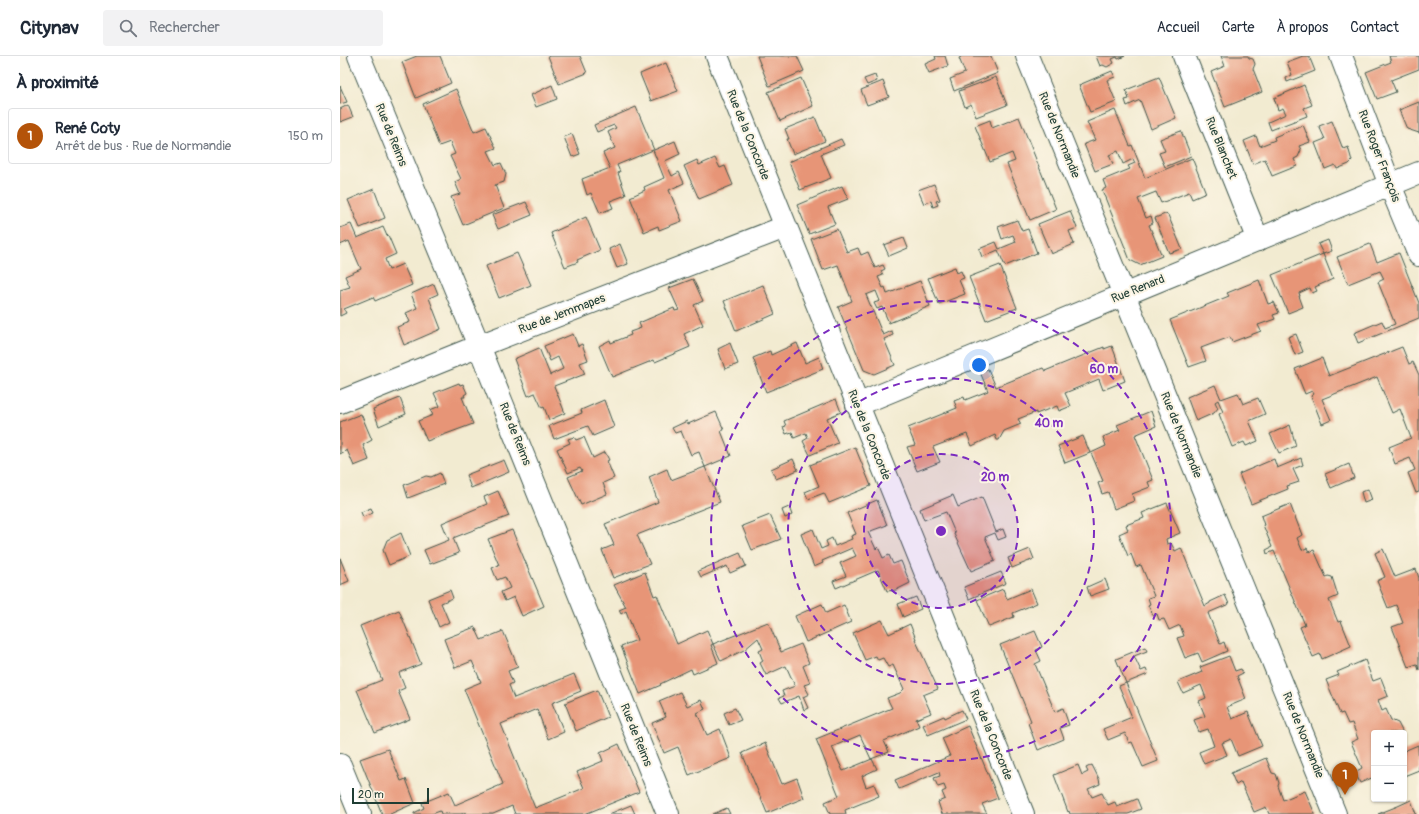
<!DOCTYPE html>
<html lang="fr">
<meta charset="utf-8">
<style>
:root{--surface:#fff;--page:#f2f2f3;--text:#1f2937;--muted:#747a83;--line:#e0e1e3;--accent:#b45309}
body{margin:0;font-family:Pangolin,sans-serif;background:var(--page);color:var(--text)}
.controls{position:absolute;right:12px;bottom:12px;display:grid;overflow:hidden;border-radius:4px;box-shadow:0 1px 3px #0004}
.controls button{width:36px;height:36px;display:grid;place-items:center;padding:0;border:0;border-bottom:1px solid var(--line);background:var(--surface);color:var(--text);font:20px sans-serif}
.scale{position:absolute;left:12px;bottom:10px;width:77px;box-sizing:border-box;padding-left:4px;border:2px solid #1f3d34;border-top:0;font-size:11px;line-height:14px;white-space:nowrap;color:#1f3d34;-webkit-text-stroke:3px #fcf5e5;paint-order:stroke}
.you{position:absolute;left:639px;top:309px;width:14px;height:14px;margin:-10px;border:3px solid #fff;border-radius:50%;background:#1a73e8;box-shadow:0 0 0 6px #1a73e833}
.badge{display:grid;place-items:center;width:26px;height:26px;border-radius:50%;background:var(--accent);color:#fff;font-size:13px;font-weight:700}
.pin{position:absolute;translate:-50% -33px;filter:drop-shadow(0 1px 2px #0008)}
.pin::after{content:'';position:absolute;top:21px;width:14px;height:12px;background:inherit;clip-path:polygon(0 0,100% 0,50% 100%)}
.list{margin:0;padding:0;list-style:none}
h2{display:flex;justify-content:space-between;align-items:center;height:52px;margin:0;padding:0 16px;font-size:17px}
h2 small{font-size:13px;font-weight:400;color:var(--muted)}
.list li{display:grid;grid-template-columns:26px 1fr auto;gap:12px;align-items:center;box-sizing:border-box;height:56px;margin:0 8px 8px;padding:0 8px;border:1px solid var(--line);border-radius:4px}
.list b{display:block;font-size:15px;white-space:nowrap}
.list p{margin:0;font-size:13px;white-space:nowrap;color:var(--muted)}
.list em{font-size:13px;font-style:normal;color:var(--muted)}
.icon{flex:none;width:22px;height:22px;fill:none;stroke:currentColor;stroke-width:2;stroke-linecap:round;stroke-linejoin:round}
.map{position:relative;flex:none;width:1079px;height:758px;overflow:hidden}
header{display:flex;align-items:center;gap:24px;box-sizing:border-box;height:56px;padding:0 20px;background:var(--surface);border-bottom:1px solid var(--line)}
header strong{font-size:19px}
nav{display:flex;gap:22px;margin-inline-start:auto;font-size:14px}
.search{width:280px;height:36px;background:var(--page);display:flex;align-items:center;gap:10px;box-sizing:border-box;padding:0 14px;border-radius:4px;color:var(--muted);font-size:15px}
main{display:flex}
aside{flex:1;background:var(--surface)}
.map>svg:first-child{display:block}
</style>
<header>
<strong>Citynav</strong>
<div class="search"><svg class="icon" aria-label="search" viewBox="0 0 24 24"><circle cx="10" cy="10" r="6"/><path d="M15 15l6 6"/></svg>Rechercher</div>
<nav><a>Accueil</a><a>Carte</a><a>À propos</a><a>Contact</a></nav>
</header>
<main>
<aside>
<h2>À proximité<small></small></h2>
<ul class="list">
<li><span class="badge">1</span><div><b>René Coty</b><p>Arrêt de bus · Rue de Normandie</p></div><em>150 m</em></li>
</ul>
</aside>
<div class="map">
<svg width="1079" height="758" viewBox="0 0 1079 758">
<rect width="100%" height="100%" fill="#fcf5e5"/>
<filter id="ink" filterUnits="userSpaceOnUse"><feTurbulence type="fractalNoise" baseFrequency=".025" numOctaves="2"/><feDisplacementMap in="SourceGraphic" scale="8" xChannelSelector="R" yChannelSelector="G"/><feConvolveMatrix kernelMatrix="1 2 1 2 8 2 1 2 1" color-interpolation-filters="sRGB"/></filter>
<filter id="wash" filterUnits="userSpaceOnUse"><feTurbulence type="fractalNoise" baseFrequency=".012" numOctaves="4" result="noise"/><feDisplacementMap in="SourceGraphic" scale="16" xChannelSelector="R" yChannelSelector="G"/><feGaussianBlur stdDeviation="0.9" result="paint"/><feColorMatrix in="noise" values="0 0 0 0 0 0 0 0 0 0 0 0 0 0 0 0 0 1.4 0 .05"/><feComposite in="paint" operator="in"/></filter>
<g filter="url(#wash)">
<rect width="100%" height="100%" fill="#f2ebd1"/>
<g id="blocks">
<!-- building -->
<g fill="#e79577">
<path d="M77 0H100L111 27 76 42 62 6Z"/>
<path d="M208 0H240L247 17 219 28Z"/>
<path d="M417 0H457L464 15 429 30Z"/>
<path d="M595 0H605L608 10 589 17 585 8 596 3Z"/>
<path d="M621 0H651L658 17 614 35 610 23 625 17 619 2 621 1Z"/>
<path d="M756 0H785L778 3 777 1 772 3 774 7 767 11 763 9 760 10Z"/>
<path d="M881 0H908L909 2 913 3 915 8 913 13 922 36 885 51 871 16 885 10Z"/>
<path d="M963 0H969L975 15 947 26 946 22 952 19 947 6Z"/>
<path d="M1049 0H1079V13L1051 24 1056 36 1037 43 1026 16 1051 6Z"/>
<path d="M326 7 338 35 311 45 300 18Z"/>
<path d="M772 15 775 21 767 24 776 46 750 56 739 29Z"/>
<path d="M535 19 537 25 527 29 524 23Z"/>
<path d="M656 21 667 49 636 61 631 48 625 51 619 35Z"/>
<path d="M819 21 836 62 811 73 800 44 787 50 785 44 789 43 786 34Z"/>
<path d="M461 22 473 50 440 65 428 36Z"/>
<path d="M543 25 549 41 527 49 521 34Z"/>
<path d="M212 29 217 43 196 51 191 39Z"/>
<path d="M964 29 972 49 964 52 967 60 931 74 928 66 946 58 943 52 938 54 934 42Z"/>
<path d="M0 30 7 46 0 48Z"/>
<path d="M116 33 134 76 146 71 156 92 148 95 155 109 161 107 166 118 164 126 155 129 164 152 123 169 111 141 120 138 115 126 121 123 110 100 115 98 110 86 99 90 83 48Z"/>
<path d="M1079 46V77L1067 73 1059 54Z"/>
<path d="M8 49 13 61 0 66V53Z"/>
<path d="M296 51 314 94 335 85 340 98 325 105 332 120 339 116 344 127 329 134 342 165 319 174 318 170 304 176 290 141 305 134 304 131 324 122 313 94 277 109 280 116 278 117 286 139 270 145 273 152 260 157 251 137 247 139 242 123 270 112 263 97 275 92 268 76 276 72 274 69 257 76 254 69Z"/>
<path d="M775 54 790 90 792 89 805 122 852 102 866 137 852 143 849 136 821 147 816 136 798 143 806 162 811 160 812 163 813 167 809 169 822 200 800 209 790 204 762 134 766 132 763 124 790 113 788 110 795 107 793 103 783 108 778 95 769 99 773 108 755 115 744 88 755 84 747 66Z"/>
<path d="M475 61 485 85 453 98 447 83H449L445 73Z"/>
<path d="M679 61 716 153 690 164 667 108 675 105 672 97 650 106 635 70 650 64 652 72Z"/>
<path d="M992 65 1003 93 1008 91 1012 105 1009 108 997 113 995 109 985 113 975 87 985 83 979 70Z"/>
<path d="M963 69 970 86 959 90 961 94 958 101 954 103 957 110 932 120 925 103 913 108 904 85 916 80 920 90 935 84 934 81Z"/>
<path d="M841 75 851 100 825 111 819 97 825 95 820 83Z"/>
<path d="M232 78 240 98 232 101 224 81Z"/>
<path d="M501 83 504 89 481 98 491 122 460 134 449 106Z"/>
<path d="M375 102 380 112 385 110 393 129 359 143 344 110 357 104 359 109Z"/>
<path d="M594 128 600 144 596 145 598 149 593 151 591 145 584 148 578 134Z"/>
<path d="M502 130 508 143 488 151 495 168 469 178 457 149Z"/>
<path d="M34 133 45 162 20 172 8 144Z"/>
<path d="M186 146 192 159 158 173 152 159Z"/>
<path d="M730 155 737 172 729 175 734 188 711 198 698 168Z"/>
<path d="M825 158 828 159 842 193 829 197 815 162Z"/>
<path d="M246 161 260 194 237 204 238 206 225 211 211 177Z"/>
<path d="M677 164 682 175 688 173 697 197 665 210 658 194 642 201 639 193 656 186 659 193 676 186 673 179 662 183 658 171Z"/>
<path d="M11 168 17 182 43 171 47 180 48 179 56 198 45 203 49 214 63 208 72 229 35 245 33 241 4 253 6 257 0 260V234L10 231 5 220 21 213 9 185 0 189V172Z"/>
<path d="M497 173 507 196 518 192 521 199 528 196 535 212 543 209 545 213 541 215 543 219 538 221 543 232 545 231 547 238 580 225 590 250 549 267 542 251 537 253 534 247 540 245 536 235 526 239 543 279 552 275 553 279 544 283 555 309 534 318 524 314 498 251 512 245 498 209 483 214 471 183Z"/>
<path d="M564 182 568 192 549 200 544 189Z"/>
<path d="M988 184 992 195 983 198 993 223 975 231 977 235 972 237 970 232 959 237 960 240H959L963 251 948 257 932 219 983 198 978 188Z"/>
<path d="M280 188 288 208 277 212 269 193Z"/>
<path d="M1030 188 1037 206 1059 197 1079 247V262L1018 287 1014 277 1042 265 1045 272 1055 268 1038 226 1044 223 1040 215 1008 228 997 201Z"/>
<path d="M177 197 191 229 159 242 146 210Z"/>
<path d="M660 209 677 252 646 264 629 221Z"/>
<path d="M615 211 617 217 621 215 624 222 619 224 625 238 599 248 588 222Z"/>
<path d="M353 223 363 245 354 249 363 269 344 278 350 291 315 306 314 304 272 321 259 290 270 284 271 287 291 279 290 276 301 272 299 267 334 252 335 255 339 254 329 232Z"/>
<path d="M919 224 928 248 934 246 939 257 933 259 935 263 918 269 921 275 892 286 890 281 861 292 866 305 849 311 830 264 889 240 887 237Z"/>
<path d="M94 228 98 238 89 242 101 273 64 289 57 271 70 266 66 257 77 252 71 238Z"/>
<path d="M423 229 435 258 396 275 384 245Z"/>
<path d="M233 278 238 290 242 288 248 304 240 307 245 318 214 330 225 357 209 364 204 351 202 352 195 337 188 340 174 303 199 292 210 319 223 313 218 301 210 305 204 290Z"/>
<path d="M956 278 963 296 955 299 948 281Z"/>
<path d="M390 287 398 308 385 313 378 293Z"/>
<path d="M457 287 465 307 479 301 483 313 426 336 413 302 430 295 431 299Z"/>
<path d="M772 290 785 325 763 334 759 323 725 337 731 350 719 355 717 350 696 358V356L678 363 681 368 664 375 659 384H657L655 379 632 390 627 378 593 391 600 406 577 415 567 391 575 389 568 372 617 352 614 345 624 341 625 344 648 335 640 316 648 313 656 331 703 312 705 315 764 291V293Z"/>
<path d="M1062 291 1069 308 1073 306 1079 319V436L1076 437 1068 417 1075 414 1070 402 1055 408 1049 391 1071 382 1060 353 1052 357 1037 321 982 343 991 364 982 368 971 340 974 338 972 335 965 338 955 313 982 302 989 320Z"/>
<path d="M119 327 120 329 123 328 127 337 124 339 125 341H122L133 368 87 385 78 365 93 359 90 354 100 350 94 337Z"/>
<path d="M875 329 881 343 898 337 903 348 918 342 925 358 909 365 918 385 906 390 904 386 892 391 879 358 883 356 878 344 875 346 878 352 874 357 856 365 847 341Z"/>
<path d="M60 342 66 358 39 370 33 353Z"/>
<path d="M496 343 501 356 487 362 498 387 470 399 463 385 468 382 466 377 454 382 452 376 446 378 443 371 446 370 444 365Z"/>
<path d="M264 344 274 371 253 380 248 370 214 383 209 370 242 357 241 354Z"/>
<path d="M811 355 816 370 795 379 813 424 808 426 810 431 792 438 794 445 774 453 768 436 762 438 758 427 763 425 751 397 766 390 763 381 780 374 777 369Z"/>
<path d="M376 356 384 374 381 375 391 400 365 411 359 396 351 399 341 375 335 377 332 372 347 365 348 368Z"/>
<path d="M21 358 32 384 23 389 29 404 14 410 7 394 0 398V366Z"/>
<path d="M950 369 956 390 939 397 930 378Z"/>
<path d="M743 380 750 397 725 407 718 390Z"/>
<path d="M234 381 236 384 244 381 253 402 265 396 269 404 267 405 274 422 263 427 267 438 241 449 228 421 242 415 240 412 228 417 217 393 230 387 228 383Z"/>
<path d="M515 391 531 430 489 447 484 437 468 443 465 436 479 430 470 409Z"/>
<path d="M961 402 963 409 953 413 959 426 947 430 948 433 911 448 899 418 934 403 937 412Z"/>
<path d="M453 403 458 414 436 423 431 413Z"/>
<path d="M164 404 169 416 131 432 126 419Z"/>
<path d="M1009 408 1014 422 991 432 985 418Z"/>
<path d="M365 411 380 446 297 479 310 508 273 522 262 494 274 489 265 468 318 446 309 421 327 413 331 424Z"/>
<path d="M100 417 104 428 68 442 64 429 86 420 91 421Z"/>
<path d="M1028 433 1032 444 1024 447 1021 436Z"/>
<path d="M158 435 169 460 113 482 119 497 90 508 84 494 109 484 102 467 147 448 144 441Z"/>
<path d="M613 439 618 451 642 441 656 476 663 473 666 481 658 484 655 477 645 481 655 505 631 515 614 478 615 477 606 456 584 464 580 453Z"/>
<path d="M537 444 547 469 528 476 536 493 538 491 543 502 549 499 553 508 561 505 570 527 556 534 547 535 538 514 496 532 493 525 506 520 500 507 516 500 512 492 482 505 483 507 474 511 461 478 473 473 481 493 488 490 486 485 492 482 495 490 512 483 511 480 516 478 507 457Z"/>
<path d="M827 447 840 477 826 483 827 488 831 487 835 495 841 492 865 550 870 547V546L885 539 889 548 868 557 880 588 884 586 887 595 862 606 858 597 845 602 837 582 844 580 840 569 829 574 824 563 819 564 817 558 813 560 808 549 810 548 808 542 814 540 801 509 796 511 791 498 788 500 779 478 788 474 786 469 804 462 802 457Z"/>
<path d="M950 448 962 479 957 482 962 494 967 492 969 496 974 494 986 521 988 520 992 521 998 540 989 544 998 566 1001 565 1011 590 982 603 980 598 973 601 960 571 965 569 934 495 927 498 926 494 932 491 923 469H924L921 460Z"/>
<path d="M449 451 452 459 445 462 442 454Z"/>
<path d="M31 452 33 457 23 461 21 456Z"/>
<path d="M430 459 441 483 412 494 402 470Z"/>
<path d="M172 474 204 550 182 560 174 541 165 545 161 536 170 532 165 521 157 524 152 512 159 509 148 483Z"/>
<path d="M61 477 70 500 49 509 43 494 47 484Z"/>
<path d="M690 493 694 503 672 512 668 502Z"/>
<path d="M1043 493 1055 521 1076 513 1079 522V614L1077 608 1068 611 1052 571 1063 567 1056 549 1048 552 1037 525 1045 521 1035 497Z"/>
<path d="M400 497 406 510 390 517 387 510 361 521 358 515Z"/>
<path d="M0 502 9 525 0 529Z"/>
<path d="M305 516 314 540 317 539 337 588 367 574 373 588 371 589 378 607 353 618 351 613 320 628 321 629 300 638 281 590 297 584 286 555 281 558 279 554 286 551 274 529Z"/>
<path d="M661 516 666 527 629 543 624 531Z"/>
<path d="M765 523 769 533 750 540 747 531Z"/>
<path d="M663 533 667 543 691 533 697 547 673 557 674 561 649 571 637 544Z"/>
<path d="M110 534 113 542 101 547 109 566 99 571 88 543Z"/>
<path d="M576 541 581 553 563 561 558 548Z"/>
<path d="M482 548 486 557 504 549 511 566 466 586 455 560Z"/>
<path d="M59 554 81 608 59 617 65 632 58 635 70 663 35 677 17 634 42 624 20 570Z"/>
<path d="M542 564 549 578 570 568 576 583H575L598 633 583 639 591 657 576 663 579 670 544 685 549 696 531 703 520 679 492 691 503 715 532 703 537 713 522 720 526 731 534 728 539 740 505 754 506 758H490L485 746 499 740 476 683 552 652 547 642 560 637 564 633 553 609 548 611 543 602 538 604 536 600 525 604 513 577Z"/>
<path d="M428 566 441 596 461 588 469 607 463 610 470 627 464 629 469 638 463 641 468 652 464 654 459 640 442 647 439 642 444 640 442 635 455 630 446 610 426 619 420 607 423 605 419 595 423 593 418 582 404 594 381 605 373 588Z"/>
<path d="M135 571 141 584 163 575 178 611 168 615 173 627 169 629 174 642 234 618 241 635 212 647 224 676 208 683 197 653 161 668 195 752 244 732 237 716 263 705 260 697 279 688 299 736 245 758H175L172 750 153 758H127L126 756 121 758H101L100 755 92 758H74V757L84 752 82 747 109 736 115 749 163 728 124 633 141 626 132 605 115 612 104 583Z"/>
<path d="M695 575 702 591 696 594 701 605 695 608 715 656 723 652 729 669 720 672 724 683 698 694 688 667 691 665 660 589Z"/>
<path d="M805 591 807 595 794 600 801 615 806 613 808 618 786 627 776 603Z"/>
<path d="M889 600 895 615 901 613 903 617 897 620 906 643 887 651 892 663 908 656 922 690 898 700 891 683 882 687 887 699 864 708 859 696 874 690 868 673 859 676 854 664 865 660 859 645 866 642 861 629 843 637 838 626 862 616 860 611Z"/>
<path d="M1025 604 1033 625 1041 622 1048 640 1038 644 1042 655 1046 653 1051 664 1058 667 1063 677H1034V721L1020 727 1015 716 1022 712 1011 686 1018 683 1012 667 1008 668 1003 657 1000 658 986 624 999 619 997 616Z"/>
<path d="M786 627 818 705 803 711 792 686 789 687 785 677 768 684 763 673 792 661 779 630Z"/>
<path d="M257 634 268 661 236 675 225 647Z"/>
<path d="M340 636 347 650 361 644 365 653 357 657 367 679 380 673 391 702 349 719 338 691 324 697 312 667 326 661 319 645Z"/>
<path d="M395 652 401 664 389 669 384 657Z"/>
<path d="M622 654 626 663 588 679 583 669 604 660 605 662Z"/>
<path d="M628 670 658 742 642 748 647 758H602L598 746 605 743 602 736 606 734 604 729 598 731 594 722 600 720 599 716 559 733 555 724 610 700 602 682Z"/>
<path d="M425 687 442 728 457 722 464 742 427 757 402 697Z"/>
<path d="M1078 689 1079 714 1064 720V695Z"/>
<path d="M48 693 61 725 66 723 75 747 50 758H42L20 703Z"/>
<path d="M926 702 932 717 936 718 939 727 938 730 943 744 965 735 975 758H929L926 751 914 756 901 726 896 729 891 717Z"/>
<path d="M738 709 742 719 748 716 746 712 752 709 759 723 760 728 748 733 752 741 762 737 768 749 775 746 777 751 797 743 801 753 788 758H759L758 757 755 758H730L729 755 728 756 714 719Z"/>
<path d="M1071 744 1076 758H1038L1058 750Z"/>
<path d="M291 749 295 758H269Z"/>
<path d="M387 752 390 758H373Z"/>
</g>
</g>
</g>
<g filter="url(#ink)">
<use href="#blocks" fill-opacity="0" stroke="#3f574c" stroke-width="1"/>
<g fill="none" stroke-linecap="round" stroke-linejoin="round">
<defs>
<g id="minor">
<path d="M19 0 139 290 328 758"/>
<path d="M377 0 683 758"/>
<path d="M687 0 995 758"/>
<path d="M844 0 918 184"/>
<path d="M1001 0 1050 129 1079 199"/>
<path d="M0 346 139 290 445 171"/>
<path d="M517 349 1079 117"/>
<path d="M0 709 20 758"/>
</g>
</defs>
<!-- minor casing -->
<use href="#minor" stroke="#3f574c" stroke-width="24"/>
<!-- minor -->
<use href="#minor" stroke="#fff" stroke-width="22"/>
</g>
</g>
<!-- distance rings -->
<circle cx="601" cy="475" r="77" fill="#7b2cbf" fill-opacity=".12"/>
<g fill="none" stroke="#7b2cbf" stroke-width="2" stroke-dasharray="7 5">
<circle cx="601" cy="475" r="77"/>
<circle cx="601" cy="475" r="153"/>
<circle cx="601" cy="475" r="230"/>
</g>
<g text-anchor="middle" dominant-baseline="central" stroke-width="4" stroke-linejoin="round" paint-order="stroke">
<!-- street labels -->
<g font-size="12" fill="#1f3d34" stroke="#fcf5e5">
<text transform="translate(51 79) rotate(68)">Rue de Reims</text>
<text transform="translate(408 79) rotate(68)">Rue de la Concorde</text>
<text transform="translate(719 79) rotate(68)">Rue de Normandie</text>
<text transform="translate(881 92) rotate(68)">Rue Blanchet</text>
<text transform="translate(1039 100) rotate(69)">Rue Roger François</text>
<text transform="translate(798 233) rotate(-22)">Rue Renard</text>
<text transform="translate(222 258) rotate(-21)">Rue de Jemmapes</text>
<text transform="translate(175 378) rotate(68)">Rue de Reims</text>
<text transform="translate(529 379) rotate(68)">Rue de la Concorde</text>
<text transform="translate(841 379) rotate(68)">Rue de Normandie</text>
<text transform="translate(296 679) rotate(68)">Rue de Reims</text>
<text transform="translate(651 679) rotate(68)">Rue de la Concorde</text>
<text transform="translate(963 679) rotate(68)">Rue de Normandie</text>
</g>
</g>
<circle cx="601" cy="475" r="6" fill="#7b2cbf" stroke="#fcf5e5" stroke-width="2"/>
<g font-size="12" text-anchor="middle" font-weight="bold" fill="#7b2cbf" stroke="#fcf5e5" stroke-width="4" stroke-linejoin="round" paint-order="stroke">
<text x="764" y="317">60 m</text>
<text x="709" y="371">40 m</text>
<text x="655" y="425">20 m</text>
</g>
</svg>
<div class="controls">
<button>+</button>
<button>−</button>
</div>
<div class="scale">20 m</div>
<div class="you"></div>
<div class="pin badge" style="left:1005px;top:739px">1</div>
</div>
</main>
